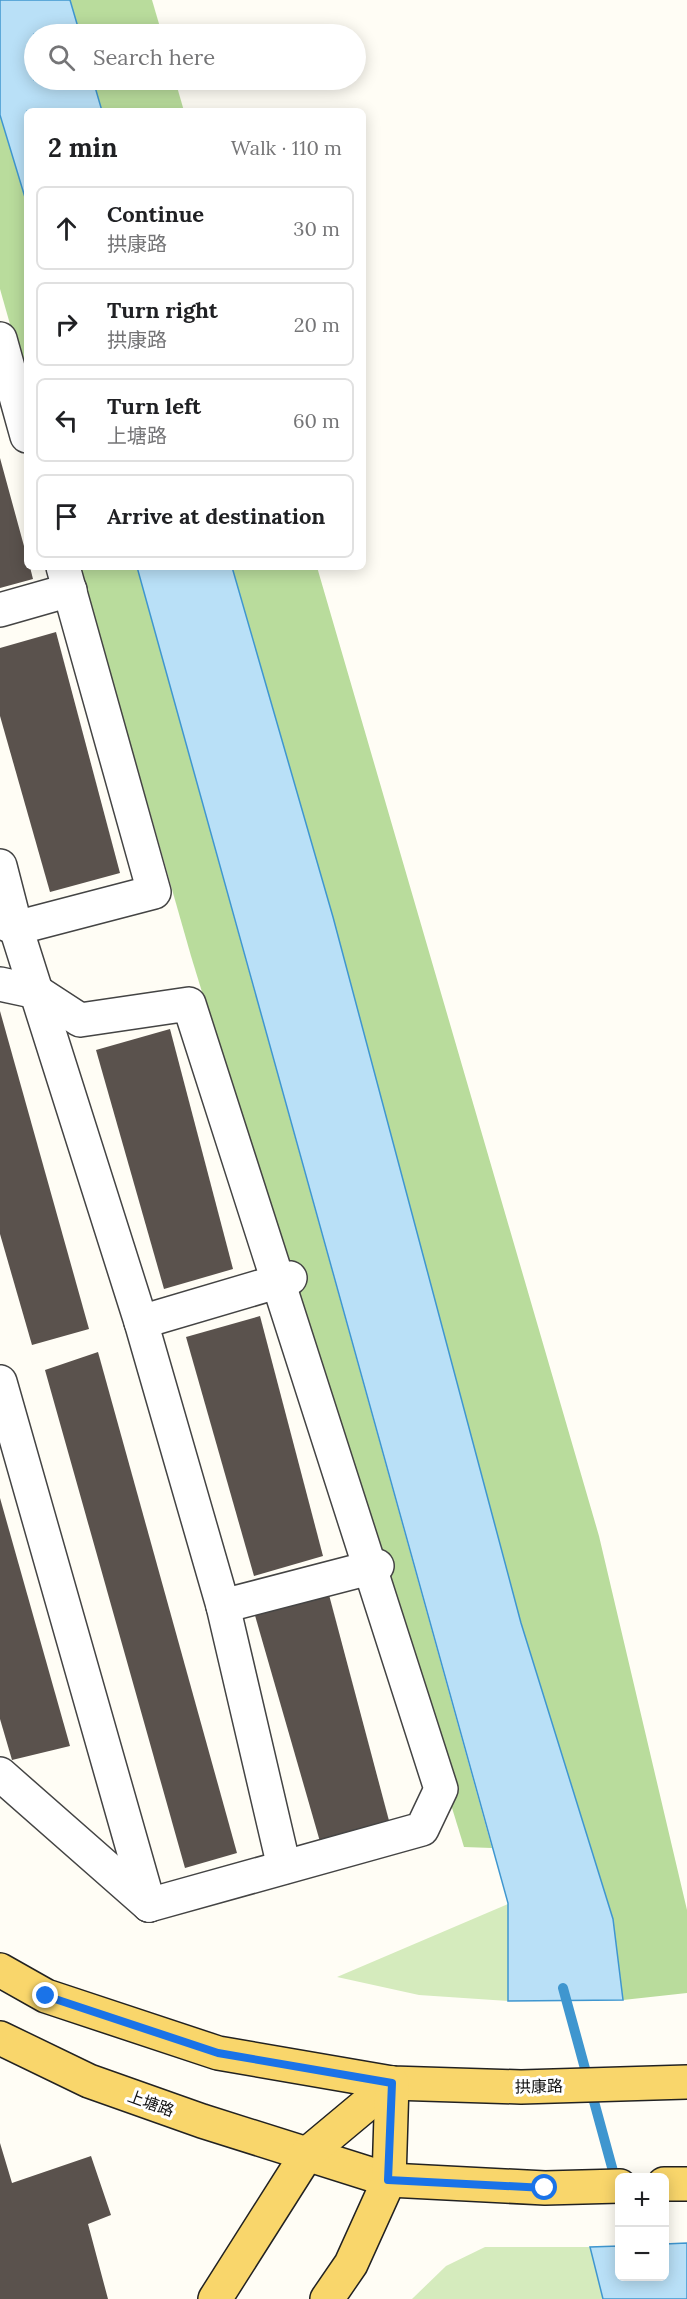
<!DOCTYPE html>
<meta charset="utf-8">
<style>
:root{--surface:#fff;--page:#f2f2f2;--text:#202124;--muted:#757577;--line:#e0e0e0}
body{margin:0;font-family:Lora,"Noto Sans SC",serif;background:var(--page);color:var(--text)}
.controls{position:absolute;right:18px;bottom:18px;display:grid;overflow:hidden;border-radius:9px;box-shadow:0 3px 15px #0003}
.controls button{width:54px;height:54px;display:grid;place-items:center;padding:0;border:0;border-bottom:2px solid var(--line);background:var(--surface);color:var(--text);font:30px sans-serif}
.stop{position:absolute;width:18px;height:18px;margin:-14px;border:4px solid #1a73e8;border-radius:50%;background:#fff}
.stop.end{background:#1a73e8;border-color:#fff;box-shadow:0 2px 6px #0008}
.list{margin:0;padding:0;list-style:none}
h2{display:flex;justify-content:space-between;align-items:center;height:78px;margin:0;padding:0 24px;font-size:26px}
h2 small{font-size:20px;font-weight:400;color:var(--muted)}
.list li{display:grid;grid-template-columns:39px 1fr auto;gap:18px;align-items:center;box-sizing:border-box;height:84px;margin:0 12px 12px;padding:0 12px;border:2px solid var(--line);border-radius:9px}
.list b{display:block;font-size:22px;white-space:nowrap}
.list p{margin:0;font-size:20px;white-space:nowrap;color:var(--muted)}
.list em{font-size:20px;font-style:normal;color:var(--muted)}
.icon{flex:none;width:33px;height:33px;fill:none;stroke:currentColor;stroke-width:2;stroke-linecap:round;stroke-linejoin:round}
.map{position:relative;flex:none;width:687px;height:2299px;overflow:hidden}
.search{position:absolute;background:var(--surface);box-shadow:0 3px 15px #0003;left:24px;top:24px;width:342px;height:66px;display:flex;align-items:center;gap:15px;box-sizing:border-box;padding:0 21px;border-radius:33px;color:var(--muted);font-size:22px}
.panel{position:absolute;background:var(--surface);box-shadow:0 3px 15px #0003;left:24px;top:108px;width:342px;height:462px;border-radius:9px}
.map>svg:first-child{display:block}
</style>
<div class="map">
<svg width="687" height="2299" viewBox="0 0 687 2299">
<rect width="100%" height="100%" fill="#fffdf5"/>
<!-- green -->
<g fill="#d5ebbd">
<path d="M508 1904V2001L419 1995 337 1977Z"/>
<path d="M485 2247H590L603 2299H412L446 2266Z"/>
</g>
<!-- forest -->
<g fill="#b9dc9c">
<path d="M68 0H152L162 34H77Z"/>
<path d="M90 80H175L184 111H99Z"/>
<path d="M0 115 27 204V384L0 289Z"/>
<path d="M80 567H137L492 1848 464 1847 191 956Z"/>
<path d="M226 567H317L599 1536 687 1910V1993L623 2000 613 1919 521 1623Z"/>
</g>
<!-- water -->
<g fill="#b9e0f7" stroke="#3f96cf" stroke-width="1.5">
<path d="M0 0H70L80 34H34V80H93L102 111H27V204L0 115Z"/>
<path d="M137 567H232L333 917 521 1623 613 1919 623 2000 508 2001V1903Z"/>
<path d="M687 2243V2299H603L590 2247 619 2246 620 2276H664L665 2244Z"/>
</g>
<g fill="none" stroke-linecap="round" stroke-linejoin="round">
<!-- stream -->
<path stroke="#3f96cf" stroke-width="10" d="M563 1988 616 2182"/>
</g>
<!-- building -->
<g fill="#5a524d">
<path d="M0 458 27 557V567H30L33 579 0 588Z"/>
<path d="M56 632 120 873 50 892 0 716V648Z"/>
<path d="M0 1011 89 1329 32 1345 0 1234Z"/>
<path d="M170 1029 233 1269 164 1289 96 1050Z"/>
<path d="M260 1316 323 1556 254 1576 186 1337Z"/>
<path d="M98 1352 237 1853 185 1868 45 1370Z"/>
<path d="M0 1498 70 1746 12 1760 0 1719Z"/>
<path d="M328 1591 392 1832 323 1852 254 1612Z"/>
<path d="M0 2143 12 2183 91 2156 111 2215 88 2224 108 2299H0Z"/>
</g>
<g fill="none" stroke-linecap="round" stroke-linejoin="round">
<defs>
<g id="minor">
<path d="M0 339 27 436"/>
<path d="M63 567 154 892 16 928 141 1322 223 1606 284 1867"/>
<path d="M0 610 70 590"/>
<path d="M0 866 16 928 0 922"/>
<path d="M0 984 37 992 80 1020 189 1004 441 1789 422 1829 149 1905"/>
<path d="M141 1322 290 1278"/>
<path d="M0 1382 149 1905"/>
<path d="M223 1606 377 1566"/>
<path d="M0 1774 149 1905"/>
</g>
<g id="major">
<path d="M0 1970 46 1996 218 2053 392 2083 521 2087 687 2082"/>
<path d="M0 2038 89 2081 202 2121 389 2180 545 2188 620 2186"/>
<path d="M664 2184H687"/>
<path d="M215 2299 307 2154 392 2083"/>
<path d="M327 2299 351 2264 389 2180 392 2083"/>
</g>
</defs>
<!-- minor casing -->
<use href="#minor" stroke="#444" stroke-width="36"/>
<!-- major casing -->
<use href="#major" stroke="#222" stroke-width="36"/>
<!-- minor -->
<use href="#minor" stroke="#fff" stroke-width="33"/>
<!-- major -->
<use href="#major" stroke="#f9d66b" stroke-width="33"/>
</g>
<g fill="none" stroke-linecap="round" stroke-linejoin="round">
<!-- route -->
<path stroke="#1a73e8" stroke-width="8" d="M46 1996 218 2053 392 2083 388 2180 545 2188"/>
</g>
<g text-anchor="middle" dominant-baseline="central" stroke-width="6" stroke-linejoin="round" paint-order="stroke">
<!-- street labels -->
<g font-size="16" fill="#111" stroke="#fff">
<text transform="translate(539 2086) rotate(-1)">拱康路</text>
<text transform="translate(151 2103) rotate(20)">上塘路</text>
</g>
</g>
</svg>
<div class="controls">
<button>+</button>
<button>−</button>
</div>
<div class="stop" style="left:545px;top:2188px"></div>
<div class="stop end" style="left:46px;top:1996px"></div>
<div class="search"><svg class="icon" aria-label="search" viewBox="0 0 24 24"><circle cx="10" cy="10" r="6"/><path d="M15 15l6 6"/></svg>Search here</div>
<section class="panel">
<h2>2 min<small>Walk · 110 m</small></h2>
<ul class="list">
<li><svg class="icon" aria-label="ahead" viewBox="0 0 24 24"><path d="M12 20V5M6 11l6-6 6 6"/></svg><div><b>Continue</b><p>拱康路</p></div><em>30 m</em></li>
<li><svg class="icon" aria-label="right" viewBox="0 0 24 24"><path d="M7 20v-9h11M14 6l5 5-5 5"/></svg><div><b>Turn right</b><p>拱康路</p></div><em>20 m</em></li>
<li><svg class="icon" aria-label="left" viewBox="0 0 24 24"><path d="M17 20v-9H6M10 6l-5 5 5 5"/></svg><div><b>Turn left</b><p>上塘路</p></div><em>60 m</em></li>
<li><svg class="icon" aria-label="arrive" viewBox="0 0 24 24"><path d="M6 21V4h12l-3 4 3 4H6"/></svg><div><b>Arrive at destination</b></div></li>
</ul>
</section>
</div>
